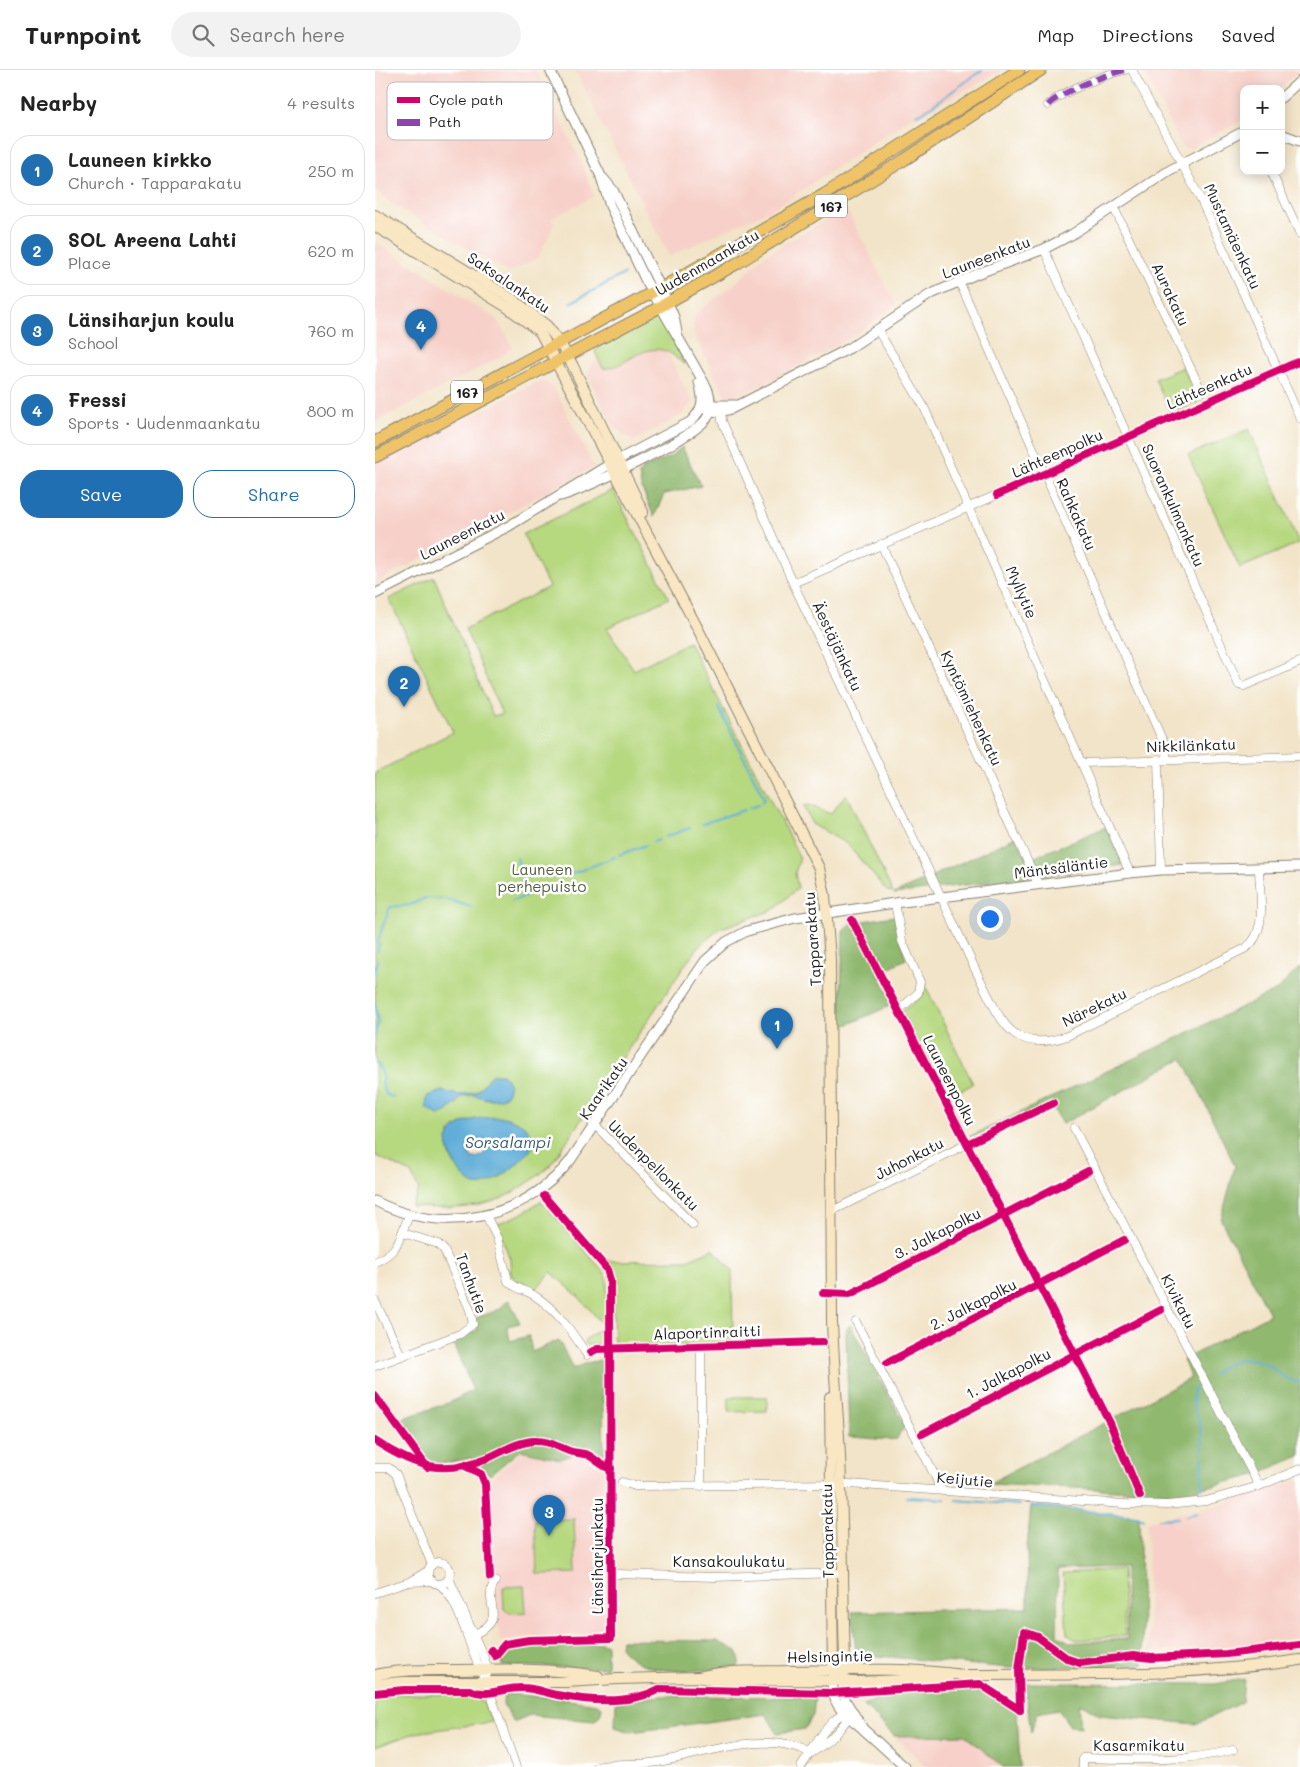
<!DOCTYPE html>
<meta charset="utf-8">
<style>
:root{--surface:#fff;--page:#f2f2f2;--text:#222;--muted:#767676;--line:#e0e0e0;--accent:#1f6fb2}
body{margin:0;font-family:Mali,sans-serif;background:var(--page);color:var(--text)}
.controls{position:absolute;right:15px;top:15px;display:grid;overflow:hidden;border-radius:10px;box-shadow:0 2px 12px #0003}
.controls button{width:45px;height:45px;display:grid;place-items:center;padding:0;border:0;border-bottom:1px solid var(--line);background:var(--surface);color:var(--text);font:25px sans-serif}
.you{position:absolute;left:614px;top:848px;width:18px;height:18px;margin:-12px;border:4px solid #fff;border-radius:50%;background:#1a73e8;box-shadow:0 0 0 8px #1a73e833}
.badge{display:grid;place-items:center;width:32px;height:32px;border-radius:50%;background:var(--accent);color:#fff;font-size:16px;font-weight:700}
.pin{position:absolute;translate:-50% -41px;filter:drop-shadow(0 1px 2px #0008)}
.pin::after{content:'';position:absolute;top:26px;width:18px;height:15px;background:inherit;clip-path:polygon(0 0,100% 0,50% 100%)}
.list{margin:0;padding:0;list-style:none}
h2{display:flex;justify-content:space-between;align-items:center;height:65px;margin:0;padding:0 20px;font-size:21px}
h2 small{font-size:16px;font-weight:400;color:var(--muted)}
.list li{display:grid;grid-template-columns:32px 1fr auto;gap:15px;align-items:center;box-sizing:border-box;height:70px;margin:0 10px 10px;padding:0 10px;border:1px solid var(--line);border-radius:20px}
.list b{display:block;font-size:19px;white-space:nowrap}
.list p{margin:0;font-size:16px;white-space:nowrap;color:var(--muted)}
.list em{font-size:16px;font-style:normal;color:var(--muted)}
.actions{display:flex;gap:10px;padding:15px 20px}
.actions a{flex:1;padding:11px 0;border:1px solid var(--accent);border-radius:20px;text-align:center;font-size:18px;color:var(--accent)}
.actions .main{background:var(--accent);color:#fff}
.icon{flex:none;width:28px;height:28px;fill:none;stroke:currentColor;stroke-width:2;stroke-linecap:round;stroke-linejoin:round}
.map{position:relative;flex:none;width:925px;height:1697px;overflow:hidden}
header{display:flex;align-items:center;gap:30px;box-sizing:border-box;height:70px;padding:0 25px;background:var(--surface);border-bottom:1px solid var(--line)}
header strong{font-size:24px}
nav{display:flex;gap:28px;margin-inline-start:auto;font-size:18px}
.search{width:350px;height:45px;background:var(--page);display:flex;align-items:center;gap:12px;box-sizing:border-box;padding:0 18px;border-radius:28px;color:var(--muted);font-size:19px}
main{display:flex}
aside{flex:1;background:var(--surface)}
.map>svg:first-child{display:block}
</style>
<header>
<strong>Turnpoint</strong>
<div class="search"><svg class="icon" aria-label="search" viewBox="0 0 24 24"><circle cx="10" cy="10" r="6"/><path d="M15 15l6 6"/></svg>Search here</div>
<nav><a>Map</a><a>Directions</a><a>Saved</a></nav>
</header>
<main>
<aside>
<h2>Nearby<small>4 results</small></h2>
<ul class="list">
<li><span class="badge">1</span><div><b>Launeen kirkko</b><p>Church · Tapparakatu</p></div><em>250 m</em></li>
<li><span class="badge">2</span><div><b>SOL Areena Lahti</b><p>Place</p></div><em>620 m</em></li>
<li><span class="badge">3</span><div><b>Länsiharjun koulu</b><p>School</p></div><em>760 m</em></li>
<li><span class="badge">4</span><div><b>Fressi</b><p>Sports · Uudenmaankatu</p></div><em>800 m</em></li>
</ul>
<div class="actions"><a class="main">Save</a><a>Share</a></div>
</aside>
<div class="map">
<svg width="925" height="1697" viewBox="0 0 925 1697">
<rect width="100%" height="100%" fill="#fff"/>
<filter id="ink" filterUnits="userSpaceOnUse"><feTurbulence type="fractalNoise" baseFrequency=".02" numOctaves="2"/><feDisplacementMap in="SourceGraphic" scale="10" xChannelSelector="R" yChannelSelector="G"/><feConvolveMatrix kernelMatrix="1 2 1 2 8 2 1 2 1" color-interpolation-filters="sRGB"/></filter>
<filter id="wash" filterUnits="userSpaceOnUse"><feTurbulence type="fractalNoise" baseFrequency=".0096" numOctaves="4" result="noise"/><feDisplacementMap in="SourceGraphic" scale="20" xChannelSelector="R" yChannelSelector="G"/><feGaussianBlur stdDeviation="1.12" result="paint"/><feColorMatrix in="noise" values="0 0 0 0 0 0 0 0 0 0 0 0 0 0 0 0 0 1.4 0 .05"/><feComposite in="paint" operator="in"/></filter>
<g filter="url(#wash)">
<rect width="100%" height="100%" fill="#f2e4c8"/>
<!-- built -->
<g fill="#f7d1c9">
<path d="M0 0H161L207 94 219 126 176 149 179 154 163 188 133 202 15 133 0 119Z"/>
<path d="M200 0H629L530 51 400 138 294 186Z"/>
<path d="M768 0H924L905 19H869V49L816 78H808Z"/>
<path d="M471 138 521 235 476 268 448 283 395 311 359 327H351L320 267 318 255 320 244 363 211 389 186Z"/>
<path d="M0 172 121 249 138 277 120 290 0 352Z"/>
<path d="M282 261 317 332 307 345 258 371 238 356 212 304 225 282Z"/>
<path d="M167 310 179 318 219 397 0 513V393Z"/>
<path d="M146 1382 186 1390 200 1385 208 1386 230 1401 228 1430 231 1561 229 1563 151 1567 125 1571 114 1411Z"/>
<path d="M925 1409V1567L875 1574 774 1582 772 1451 852 1433Z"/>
<path d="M590 1665 628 1697H551L519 1666Z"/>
</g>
<!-- green -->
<g fill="#b6d87f" stroke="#697a4e" fill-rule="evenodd">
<path d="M278 247 290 251 310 294C302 290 297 282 287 280 265 275 244 301 228 298L220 282 222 276Z"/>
<path d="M808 297 823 332 796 344 780 309Z"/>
<path d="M874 359 924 473 865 498 813 385Z"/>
<path d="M238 420 294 528 232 558 259 600 314 572 425 788 420 803 423 818 398 840 346 858 327 873 314 889 175 1096C126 1137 99 1142 36 1136L44 1120 36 1103 0 1085V703L78 662 14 529 59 507 118 646 127 644 90 559 174 517 148 464ZM116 1005V1030L99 1025 86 1027 81 1035 53 1026 67 1021 85 1025 102 1022ZM107 1048 145 1090 123 1109C111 1106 92 1104 82 1097 78 1095 76 1088 75 1084 66 1055 87 1054 107 1048Z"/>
<path d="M471 724 518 823 512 821 472 774 437 754 428 736 433 735 456 744Z"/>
<path d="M548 911 598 1014 571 1028 527 942 548 925Z"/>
<path d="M166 1131 229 1202 232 1210V1275H212L209 1271 229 1256 204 1227 176 1202 160 1220 148 1212 142 1211 136 1204 135 1189 122 1154 146 1144Z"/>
<path d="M338 1179 357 1200 358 1275 239 1276 237 1206 230 1191 312 1190Z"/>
<path d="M354 1327H392V1341L354 1342Z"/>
<path d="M199 1449 201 1503 162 1504 160 1450Z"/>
<path d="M747 1499 750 1566 701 1570 692 1564 688 1503Z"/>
<path d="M149 1516 151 1542 135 1543 129 1539 128 1517Z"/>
<path d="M20 1624 96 1625 109 1633 117 1652 40 1663 0 1677V1627Z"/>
</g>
<!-- forest -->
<g fill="#90b86e" stroke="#566a45" fill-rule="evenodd">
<path d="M307 377 326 416 289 424 279 447 266 416 264 405 268 398 295 387Z"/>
<path d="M731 757 748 795 519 824 641 767 653 790Z"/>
<path d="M519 846 531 889 503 903 519 934 465 958 468 861 477 853Z"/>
<path d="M925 897V1386L877 1406 806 1423 613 1414 816 1308 808 1290 895 1244 846 1150 860 1096 808 988 687 1054 677 1036 596 1075 592 1068 902 920Z"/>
<path d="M134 1230 145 1253 132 1256 135 1271 154 1266 157 1282 184 1270 198 1299 211 1293 227 1290 229 1388 217 1389 204 1382 185 1389 145 1380 115 1405 96 1388 56 1396 30 1361 26 1349 76 1332 98 1320 77 1271 103 1260 99 1249 123 1240Z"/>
<path d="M475 1255 531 1357 525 1362 522 1369C506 1371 491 1367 474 1367L471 1260Z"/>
<path d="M656 1435 764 1446 768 1595 635 1598 481 1584 477 1542 653 1538 652 1478ZM742 1497H750L752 1569 696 1573 682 1565 683 1499Z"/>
<path d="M246 1570 342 1571 362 1581 365 1592 362 1598C325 1599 271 1611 245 1577Z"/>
<path d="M226 1573 232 1575V1598L127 1596 126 1584 134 1575Z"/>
<path d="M869 1609 867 1632 821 1654 725 1645 710 1635 704 1634 706 1657 695 1656 683 1639 662 1643 656 1663 650 1613 840 1614Z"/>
<path d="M599 1613 642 1642 645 1697H628L590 1665 519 1666 488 1635 522 1622Z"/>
<path d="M129 1624 172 1627 222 1634 227 1637 225 1645 219 1651 155 1645 138 1652 128 1634Z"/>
<path d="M286 1626 440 1627 438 1645 430 1659 402 1663 391 1644 256 1662 240 1657 241 1632Z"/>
</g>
<!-- water -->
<g fill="#5eadd8" stroke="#3d647a" fill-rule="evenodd">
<path d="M121 1004H127C135 1010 136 1018 131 1026 111 1035 104 1021 88 1027 80 1030 78 1042 63 1045L50 1037 53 1026 67 1021 85 1025 102 1022 116 1005Z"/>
<path d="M129 1047C144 1051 161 1059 157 1078 148 1090 116 1120 100 1115 93 1113 87 1105 83 1099 76 1090 73 1081 72 1070 82 1048 107 1047 129 1047ZM103 1070 109 1071 112 1077 110 1083 102 1088H97L92 1078Z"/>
</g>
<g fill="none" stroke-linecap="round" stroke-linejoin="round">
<!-- stream -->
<g stroke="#5eadd8" stroke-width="2">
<path d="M541 44 547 43 607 0"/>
<path d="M195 233 249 204"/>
<path d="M343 636 389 728 387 733"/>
<path d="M374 738 383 735"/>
<path d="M327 754 369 740"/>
<path d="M290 767 315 758"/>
<path d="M278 772 284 770"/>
<path d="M244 785 271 775"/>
<path d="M142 788 151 826"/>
<path d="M194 805 240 787"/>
<path d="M137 831 152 826"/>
<path d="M3 881 4 867 15 837 35 835 50 828 70 829 97 837"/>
<path d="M0 904 3 890"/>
<path d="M0 932 3 953 0 966"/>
<path d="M0 992C2 995 6 999 7 1003 9 1013 4 1025 18 1027"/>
<path d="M838 1305C850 1290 874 1285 891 1294 904 1301 910 1312 925 1312"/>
<path d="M820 1317C813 1328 822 1344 825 1355 830 1368 827 1404 827 1419"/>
<path d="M532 1427 570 1429"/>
<path d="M581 1430 645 1435"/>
<path d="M655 1436 762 1446 768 1449"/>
<path d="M811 1446 822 1443"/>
<path d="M784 1449 803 1448"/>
</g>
</g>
</g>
<g filter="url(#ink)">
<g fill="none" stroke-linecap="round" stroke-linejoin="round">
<defs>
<g id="minor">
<path d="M757 0 826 130 925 348"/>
<path d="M673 35C684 23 733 3 750 0"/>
<path d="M896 101 925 164"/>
<path d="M739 138 827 322"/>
<path d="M669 179 864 615 869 616 925 592"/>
<path d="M584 211 790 676 792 689"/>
<path d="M502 259 549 337 755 803"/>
<path d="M346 336 347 351 418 513 602 903C625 947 634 986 692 966L871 878C894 861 884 823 884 798"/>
<path d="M506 474 663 814"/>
<path d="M418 513 622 425"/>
<path d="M783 689 786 800"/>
<path d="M708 693 925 686"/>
<path d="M520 833 527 871 545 912 543 923 524 940"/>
<path d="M219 1054 318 1155"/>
<path d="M699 1058 884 1416"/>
<path d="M457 1141 592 1074"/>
<path d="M111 1145 122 1168 133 1211C140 1219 151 1220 160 1226 182 1240 198 1263 212 1285L216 1282"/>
<path d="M0 1192C26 1180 23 1169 34 1146"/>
<path d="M0 1231 26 1285"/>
<path d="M481 1252 562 1410 564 1420"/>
<path d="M326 1277V1416"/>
<path d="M0 1296 85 1264 98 1254 95 1240 69 1180 63 1174 28 1163"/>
<path d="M0 1398H14L21 1404 57 1495"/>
<path d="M247 1412 260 1416 474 1414 749 1434 792 1435 831 1431 884 1416 925 1399"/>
<circle cx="64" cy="1503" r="11"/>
<path d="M241 1504 339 1507 462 1503"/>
<path d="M74 1508 109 1588 113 1599 112 1604"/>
<path d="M34 1512 57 1511"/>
<path d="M64 1514C86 1530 95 1586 111 1611L141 1697"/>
<path d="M0 1523 34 1512 53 1501"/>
<path d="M99 1564C135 1549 106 1533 120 1511"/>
<path d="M222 1697C242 1692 262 1696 283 1692 330 1684 391 1659 436 1683"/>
<path d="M426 1697C438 1680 454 1645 476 1641 471 1656 450 1675 436 1683"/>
<path d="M708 1697V1688C762 1689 805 1693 858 1680"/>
</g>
<g id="tertiary">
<path d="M175 0 225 104 235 136 271 211 332 318C336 327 337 339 332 348 320 368 211 418 186 426"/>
<path d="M906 28 925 11"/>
<path d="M906 64 925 71"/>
<path d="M228 108 238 120 293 233 299 247 302 262"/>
<path d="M330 335H361"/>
<path d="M327 336C337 343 344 343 356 339L475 278 554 225 604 203 669 179 696 165 795 100 869 61"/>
<path d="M0 524 134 456 235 394 315 352C329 339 329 329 324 312"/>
<path d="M0 1131C67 1166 147 1150 195 1091L330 891 351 872 372 861 420 848 520 833 755 803 786 800 925 797"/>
<path d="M457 1611C458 1641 471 1643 489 1660 503 1672 516 1685 530 1697"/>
<path d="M468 1612 470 1630 487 1657"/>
</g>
<g id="secondary">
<path d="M0 145 136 228 172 256 185 273 198 296 268 442"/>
<path d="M0 156 132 237 165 262 323 559 444 798 450 825 455 889 457 1251C459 1306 465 1360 466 1415 468 1474 468 1532 470 1591L468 1612"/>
<path d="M455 1327 458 1605"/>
<path d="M0 1605C26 1599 54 1600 81 1600 128 1599 176 1598 223 1606"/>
<path d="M323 1607C353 1599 384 1602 415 1601 472 1600 531 1597 588 1605 701 1604 813 1607 925 1590"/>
<path d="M0 1614 29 1612H190L243 1609 323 1607 342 1611 440 1610 481 1612 573 1608"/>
</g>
<g id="primary">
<path d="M0 372 295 213 450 124 644 0"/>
<path d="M0 387 274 243 361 194 529 90 666 0"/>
</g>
</defs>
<!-- minor casing -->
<use href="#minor" stroke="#878072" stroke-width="9"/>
<!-- tertiary casing -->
<use href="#tertiary" stroke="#878072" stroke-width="11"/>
<!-- secondary casing -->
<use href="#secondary" stroke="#878072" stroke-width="12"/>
<!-- primary casing -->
<use href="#primary" stroke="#878072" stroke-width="13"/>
<!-- minor -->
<use href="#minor" stroke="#fff" stroke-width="8"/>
<!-- tertiary -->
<use href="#tertiary" stroke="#fff" stroke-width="9"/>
<!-- secondary -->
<use href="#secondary" stroke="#f9e7c3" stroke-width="10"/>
<!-- primary -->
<use href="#primary" stroke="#efc469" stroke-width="11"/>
<!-- quiet -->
<path stroke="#8e44ad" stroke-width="6" stroke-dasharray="12 6" stroke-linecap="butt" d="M673 35C684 23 733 3 750 0"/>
<defs>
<g id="cycleway">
<path d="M622 425 925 291"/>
<path d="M477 850 735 1353 765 1426"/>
<path d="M592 1074 678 1033"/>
<path d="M448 1223 475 1224 713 1101"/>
<path d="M216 1282 222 1279 448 1272"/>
<path d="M512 1293 749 1170"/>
<path d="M0 1326 52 1397"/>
<path d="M547 1364 786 1240"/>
<path d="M0 1371C42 1398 68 1406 115 1387 128 1381 143 1372 158 1371 172 1370 181 1376 194 1381 200 1383 207 1383 213 1385 221 1389 226 1396 236 1399"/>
<path d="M90 1396 106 1404 110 1414 115 1507"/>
<path d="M116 1580 120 1586 130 1574 154 1570 236 1568 235 1210 232 1199 169 1126"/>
<path d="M0 1623 29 1620H95C112 1628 130 1617 148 1618 159 1618 171 1623 182 1625 213 1631 255 1635 284 1619L458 1623 605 1614 645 1640"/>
<path d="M645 1640 644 1600 649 1562 663 1567 693 1589 705 1593 758 1586 777 1588 851 1584 925 1575"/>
</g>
</defs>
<!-- cycleway casing -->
<use href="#cycleway" stroke="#fff" stroke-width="11"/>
<!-- cycleway -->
<use href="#cycleway" stroke="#d6006c" stroke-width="8"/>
</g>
</g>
<g text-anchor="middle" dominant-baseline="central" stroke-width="5" stroke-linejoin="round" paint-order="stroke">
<!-- shield labels -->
<g fill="#fff" stroke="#606060" stroke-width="1">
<rect x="440" y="124.5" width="32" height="23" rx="4"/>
<rect x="76" y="310.5" width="32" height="23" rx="4"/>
</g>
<g font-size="14" font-weight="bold" fill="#1c1c1c">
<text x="456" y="136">167</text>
<text x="92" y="322">167</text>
</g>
<!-- street labels -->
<g font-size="15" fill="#1c1c1c" stroke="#fff">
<text transform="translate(858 166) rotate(65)">Mustamäenkatu</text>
<text transform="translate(611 187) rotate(-21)">Launeenkatu</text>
<text transform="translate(332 192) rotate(-30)">Uudenmaankatu</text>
<text transform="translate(134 212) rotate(34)">Saksalankatu</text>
<text transform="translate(796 224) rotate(65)">Aurakatu</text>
<text transform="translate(834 316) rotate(-24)">Lähteenkatu</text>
<text transform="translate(682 383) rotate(-24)">Lähteenpolku</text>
<text transform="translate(799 435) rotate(66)">Suorankulmankatu</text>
<text transform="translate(702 444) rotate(66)">Rahkakatu</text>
<text transform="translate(87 464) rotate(-27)">Launeenkatu</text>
<text transform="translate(647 522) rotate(66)">Myllytie</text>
<text transform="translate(463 576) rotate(65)">Äestäjänkatu</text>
<text transform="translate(597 638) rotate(65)">Kyntömiehenkatu</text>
<text transform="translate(816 675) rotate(-2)">Nikkilänkatu</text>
<text transform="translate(686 797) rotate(-7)">Mäntsäläntie</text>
<text transform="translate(437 869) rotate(-94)">Tapparakatu</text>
<text transform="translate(719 937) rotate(-26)">Närekatu</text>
<text transform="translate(575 1010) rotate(63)">Launeenpolku</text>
<text transform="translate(228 1018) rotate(-55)">Kaarikatu</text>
<text transform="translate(534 1088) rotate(-27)">Juhonkatu</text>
<text transform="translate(279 1095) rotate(45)">Uudenpellonkatu</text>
<text transform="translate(562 1163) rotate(-27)">3. Jalkapolku</text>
<text transform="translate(97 1213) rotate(70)">Tanhutie</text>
<text transform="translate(804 1231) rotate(63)">Kivikatu</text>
<text transform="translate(598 1234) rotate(-27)">2. Jalkapolku</text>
<text transform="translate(332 1262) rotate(-2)">Alaportinraitti</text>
<text transform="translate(633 1303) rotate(-27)">1. Jalkapolku</text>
<text transform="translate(590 1409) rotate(5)">Keijutie</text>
<text transform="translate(452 1461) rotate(-91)">Tapparakatu</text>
<text transform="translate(222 1486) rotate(-90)">Länsiharjunkatu</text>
<text x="354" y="1491">Kansakoulukatu</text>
<text transform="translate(455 1586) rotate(-1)">Helsingintie</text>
<text x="764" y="1675">Kasarmikatu</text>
</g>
<!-- park labels -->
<g font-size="15" fill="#525e3f" stroke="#fff">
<text x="167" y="799">Launeen<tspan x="167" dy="17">perhepuisto</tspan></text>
</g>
<!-- water labels -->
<g font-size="16" font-style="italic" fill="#3a5d71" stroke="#fff">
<text x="133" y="1071">Sorsalampi</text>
</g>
</g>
<!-- legend -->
<rect x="12" y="12" width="166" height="58" rx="8" fill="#fff" stroke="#bbb" stroke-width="1"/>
<rect x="22" y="27" width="23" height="6" fill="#d6006c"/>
<rect x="22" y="49" width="23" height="7" fill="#8e44ad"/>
<g font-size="14" fill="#1c1c1c">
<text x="54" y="35">Cycle path</text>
<text x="54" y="57">Path</text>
</g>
</svg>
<div class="controls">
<button>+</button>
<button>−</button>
</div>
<div class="you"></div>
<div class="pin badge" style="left:402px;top:979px">1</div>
<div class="pin badge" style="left:29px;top:637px">2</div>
<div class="pin badge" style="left:174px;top:1466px">3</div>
<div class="pin badge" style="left:46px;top:280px">4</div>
</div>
</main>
